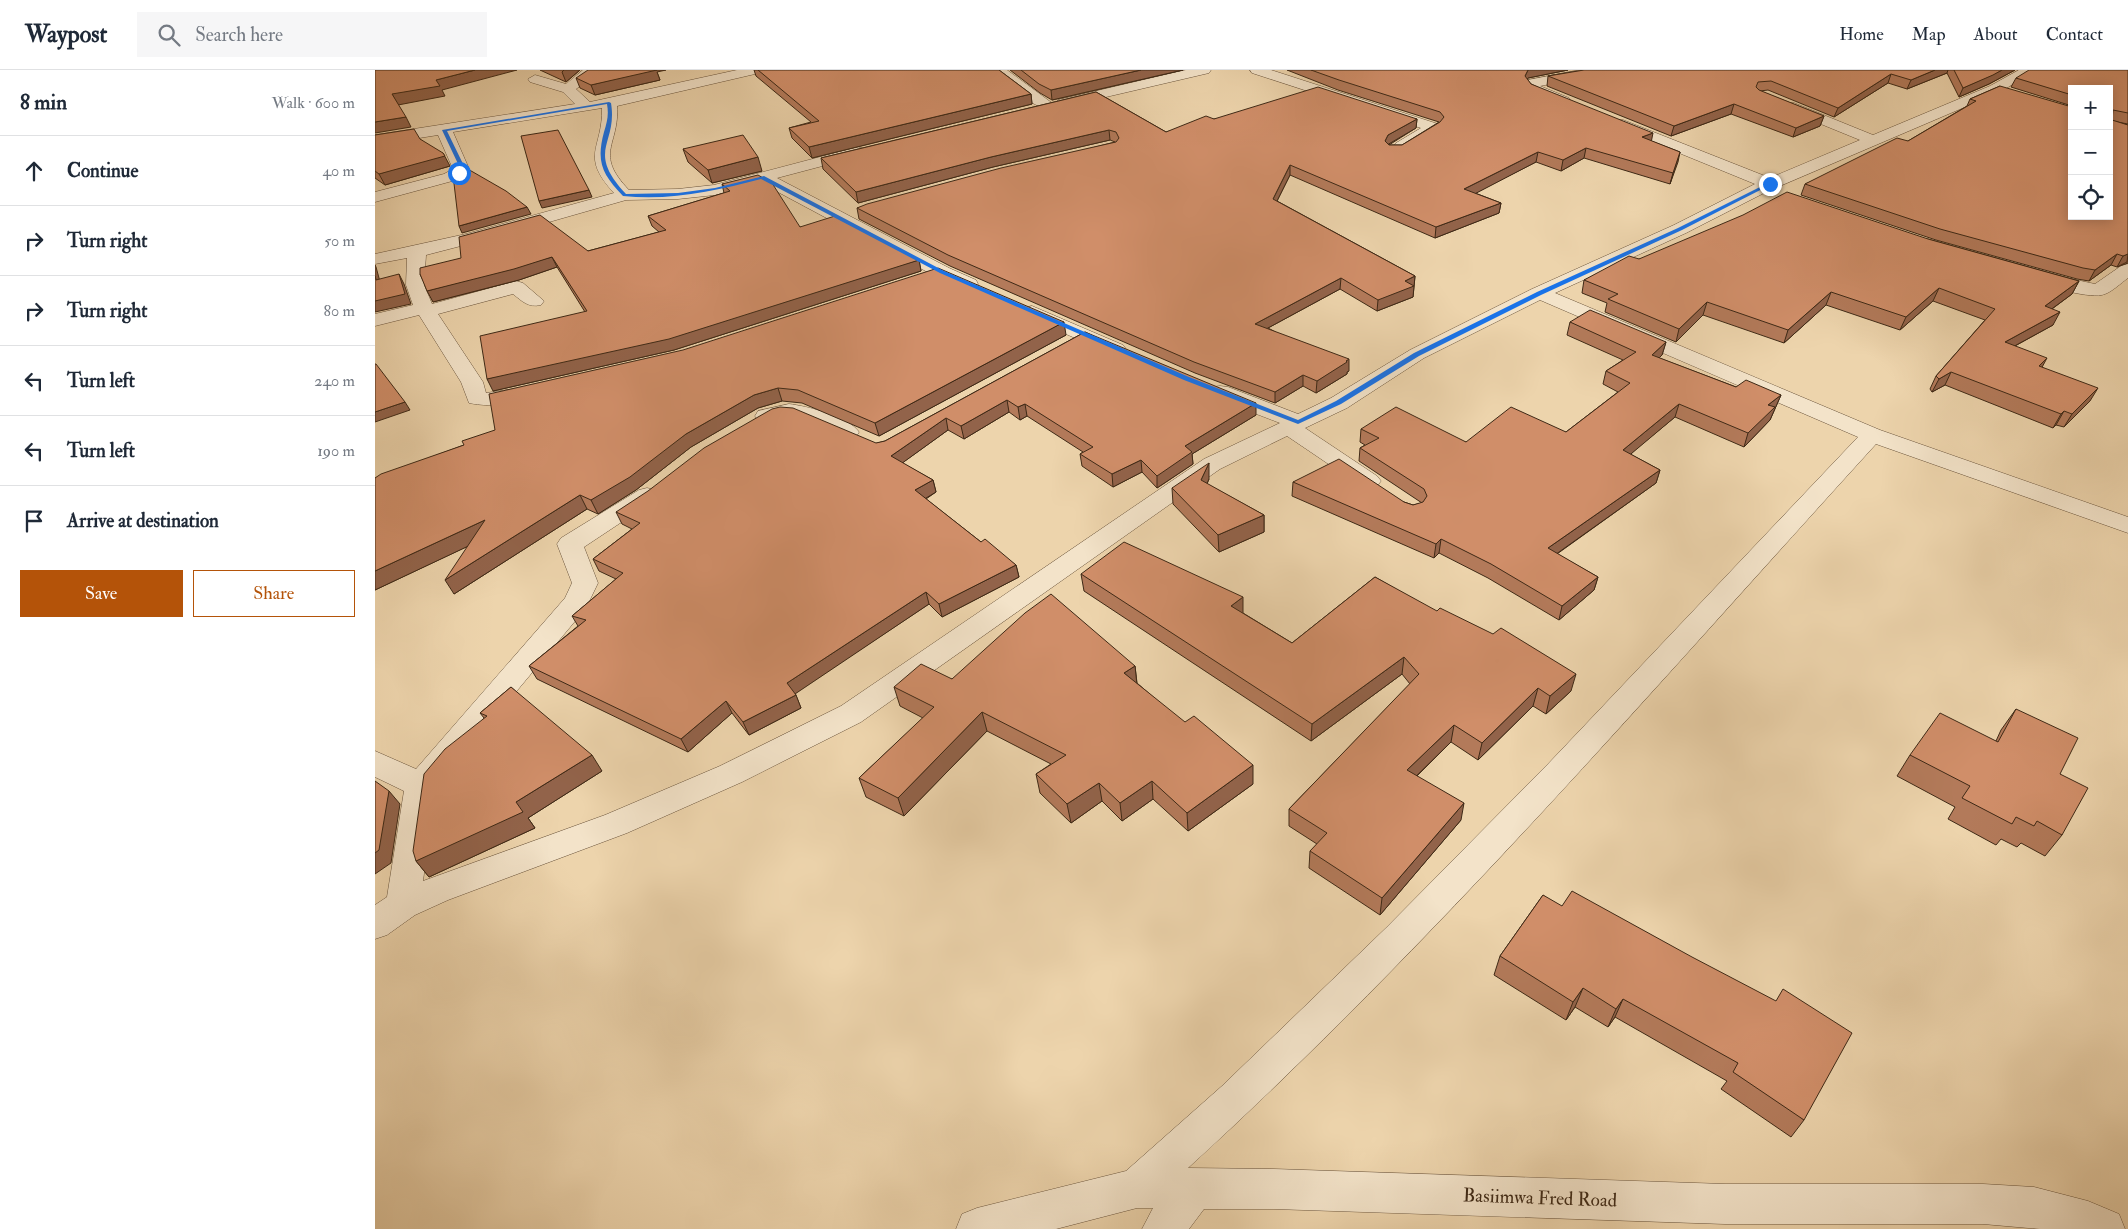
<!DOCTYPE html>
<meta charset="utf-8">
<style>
:root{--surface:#fff;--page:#f6f6f7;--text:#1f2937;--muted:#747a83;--line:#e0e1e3;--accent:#b45309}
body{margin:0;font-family:"IM FELL Double Pica",serif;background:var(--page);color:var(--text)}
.controls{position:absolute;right:15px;top:15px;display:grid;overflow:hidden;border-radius:0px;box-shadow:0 2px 12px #0003}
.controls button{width:45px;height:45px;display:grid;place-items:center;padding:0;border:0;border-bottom:1px solid var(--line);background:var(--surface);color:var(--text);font:25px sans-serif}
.stop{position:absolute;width:15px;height:15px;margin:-11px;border:4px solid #1a73e8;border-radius:50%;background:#fff}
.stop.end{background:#1a73e8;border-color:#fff;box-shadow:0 1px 5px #0008}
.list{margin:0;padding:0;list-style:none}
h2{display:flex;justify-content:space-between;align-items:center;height:65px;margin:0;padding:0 20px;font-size:21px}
h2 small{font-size:16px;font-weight:400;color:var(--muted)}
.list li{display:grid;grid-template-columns:32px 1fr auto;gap:15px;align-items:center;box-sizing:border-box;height:70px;padding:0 20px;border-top:1px solid var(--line)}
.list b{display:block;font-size:19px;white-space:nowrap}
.list em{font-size:16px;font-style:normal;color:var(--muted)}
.actions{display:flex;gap:10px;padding:15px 20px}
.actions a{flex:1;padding:11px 0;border:1px solid var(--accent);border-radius:0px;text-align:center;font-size:18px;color:var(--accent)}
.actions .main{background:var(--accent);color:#fff}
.icon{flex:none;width:28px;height:28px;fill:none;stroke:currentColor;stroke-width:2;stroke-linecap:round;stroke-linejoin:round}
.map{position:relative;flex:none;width:1753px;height:1159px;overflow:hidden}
header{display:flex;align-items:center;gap:30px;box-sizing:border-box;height:70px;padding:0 25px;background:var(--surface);border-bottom:1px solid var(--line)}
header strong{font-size:24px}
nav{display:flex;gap:28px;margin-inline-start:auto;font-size:18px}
.search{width:350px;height:45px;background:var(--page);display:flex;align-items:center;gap:12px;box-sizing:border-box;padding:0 18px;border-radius:0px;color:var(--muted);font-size:19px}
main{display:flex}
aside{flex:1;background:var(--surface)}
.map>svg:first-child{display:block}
</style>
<header>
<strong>Waypost</strong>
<div class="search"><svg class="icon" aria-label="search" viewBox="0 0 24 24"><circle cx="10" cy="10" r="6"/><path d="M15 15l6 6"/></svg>Search here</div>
<nav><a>Home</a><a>Map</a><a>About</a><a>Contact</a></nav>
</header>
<main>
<aside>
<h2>8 min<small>Walk · 600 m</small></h2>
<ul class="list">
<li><svg class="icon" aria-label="ahead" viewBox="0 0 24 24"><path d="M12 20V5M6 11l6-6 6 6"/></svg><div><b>Continue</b></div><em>40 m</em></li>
<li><svg class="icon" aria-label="right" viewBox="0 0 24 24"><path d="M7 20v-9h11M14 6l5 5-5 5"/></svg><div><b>Turn right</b></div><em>50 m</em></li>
<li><svg class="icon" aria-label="right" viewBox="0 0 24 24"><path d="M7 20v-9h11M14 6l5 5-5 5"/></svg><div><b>Turn right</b></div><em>80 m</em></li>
<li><svg class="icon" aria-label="left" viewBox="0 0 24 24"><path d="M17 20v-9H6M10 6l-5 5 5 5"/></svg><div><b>Turn left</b></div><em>240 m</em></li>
<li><svg class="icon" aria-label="left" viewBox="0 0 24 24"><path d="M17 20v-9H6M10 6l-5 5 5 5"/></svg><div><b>Turn left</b></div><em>190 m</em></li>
<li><svg class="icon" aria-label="arrive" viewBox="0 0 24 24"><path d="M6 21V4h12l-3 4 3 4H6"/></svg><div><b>Arrive at destination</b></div></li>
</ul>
<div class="actions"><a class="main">Save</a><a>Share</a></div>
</aside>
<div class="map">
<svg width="1753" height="1159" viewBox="0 0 1753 1159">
<rect width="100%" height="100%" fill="#edd4ac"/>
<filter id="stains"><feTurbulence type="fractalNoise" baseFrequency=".004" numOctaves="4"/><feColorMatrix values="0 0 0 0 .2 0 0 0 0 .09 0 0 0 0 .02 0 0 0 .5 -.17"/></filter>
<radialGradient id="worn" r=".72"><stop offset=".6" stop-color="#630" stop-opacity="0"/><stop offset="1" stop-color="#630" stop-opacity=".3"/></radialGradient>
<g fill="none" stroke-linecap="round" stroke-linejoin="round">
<defs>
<g id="minor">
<path d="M208 0H227L201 19 215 32 362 0H387L380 4 242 36C245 75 218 83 254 120L303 119 339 115 483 77 489 79 491 82 489 85 402 108 574 198 601 210 603 214 601 218 594 220 587 218 560 206 386 113 340 125 303 129 251 130 132 164 51 185 49 215 57 234 141 211 148 213 169 231 166 235C153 238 147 231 138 224L63 244 108 312 111 323 152 317 160 318 163 323 160 328C137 333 117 338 94 333L86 312 44 245 0 256V244L38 235 31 215 32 188 0 194V184L91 164 239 123C204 85 228 79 227 38L78 62 95 101 93 104 81 110 0 132V122L69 104 78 99 63 65 0 75V65L200 34 188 22 155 12 153 9 160 5 191 14Z"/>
<path d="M616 0H632L681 36 679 39C664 43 625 12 616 0Z"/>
<path d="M811 0H836L834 3 688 37 683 36 681 33 683 30Z"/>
<path d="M875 0H896L1063 54 1066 57 1033 79H1021L1019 76 1021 73 1046 58 877 3Z"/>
<path d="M1205 0H1234L1227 4 1165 16 1194 28 1196 31 1194 34C1182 37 1157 26 1150 16L1153 10Z"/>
<path d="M1644 0H1661L1625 22 1391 122 1311 163 1180 223 1505 360 1753 447V463L1501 374C1277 620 1059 874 813 1098L899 1099 1350 1114H1608L1659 1117 1713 1131 1744 1144 1750 1159H1665L1608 1154H1350L899 1139H829L814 1159H767L778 1138H762L681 1159H581L587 1144 602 1138 751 1101 847 1016 1012 857 1173 694 1483 367 1165 230 1049 288 972 338 930 358 1002 406 1006 411 1002 416 994 418 986 416 912 366 845 399 486 652 367 712 252 763 73 830 40 845 12 865 0 869V835L12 827 29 721 0 707V681L41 699 190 528 197 513 182 474 186 468 264 420 272 418 280 420 284 425 280 430 209 477 223 513 211 538 60 719 48 811 230 745 345 696 466 636 829 389 905 353 837 327 834 322 837 317 845 316 853 317 923 344 956 328 1035 280 1157 219 1299 155 1380 114 1238 56 1235 53 1238 50H1248L1395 108 1485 70 1409 39 1407 36 1409 33H1419L1498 65 1615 16Z"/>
<path d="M1753 194V208C1746 213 1738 221 1730 224 1717 230 1672 216 1657 212L1655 208 1657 204 1664 202 1720 214 1746 196Z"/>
<path d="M657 236 748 275 751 279 748 283 741 285 734 283 650 246 647 242 650 238Z"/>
<path d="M414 334C432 336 474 347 484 362L481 367 473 369C456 365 443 353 426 349 411 345 398 354 383 351L380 346 383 341Z"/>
</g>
</defs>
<!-- minor casing -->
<use href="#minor" stroke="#6a543c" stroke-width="1"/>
<!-- minor -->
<use href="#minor" fill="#f3e3c9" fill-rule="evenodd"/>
</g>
<!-- wall -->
<g fill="#b37a5a" stroke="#3e2916">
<path d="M165 0H205L191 12Z"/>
<path d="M379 0H624L656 24 657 34 437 88 417 68 414 58 436 52 381 6Z"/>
<path d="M635 0H808L677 30 665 23Z"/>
<path d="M912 0H1193L1153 8 1152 9 1156 14 1276 71 1305 82 1295 114 1209 88 1186 101 1161 92 1100 123 1126 133 1124 143 1060 168 915 105 902 131 1040 206 1038 227 1002 241 965 219 893 258 974 301 972 302V304L941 323 928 316 900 333 820 303 575 196 484 149 482 138 740 72 735 70 618 97 483 133 448 99 446 88 721 22 791 62 839 49H1042L1041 58 1014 75H1027L1064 52 963 20Z"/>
<path d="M1209 0H1640L1614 14 1584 27 1572 3 1532 19 1513 13 1459 47 1393 20 1385 21 1449 46 1445 56 1418 67 1356 44 1296 66 1172 16 1173 6Z"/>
<path d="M1753 0V54L1742 52 1753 55V193L1742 197 1736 195 1714 211 1702 209 1561 170 1426 125 1430 114 1533 71 1592 36 1595 29 1625 16 1697 146 1734 19H1697V36L1636 17 1641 8Z"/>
<path d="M282 2 285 10 220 25 205 18 201 8Z"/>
<path d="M0 65 45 69 75 96 10 115 0 108Z"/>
<path d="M308 79 387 101 337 113 313 92Z"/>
<path d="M347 114 425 157 544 190 546 201 299 280 118 321 210 242 182 197 144 210 58 232 45 204 213 181 284 162 277 156 273 146 349 123Z"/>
<path d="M1553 169 1704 211 1697 224 1677 239 1678 255 1640 276 1667 297 1715 331 1689 357 1681 355 1678 358 1570 315 1557 322 1555 319 1561 306 1610 250 1558 231 1525 260 1451 235 1409 273 1328 245 1301 272 1230 242 1232 233 1207 223 1209 210 1264 189Z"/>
<path d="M1195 252 1291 272 1287 285 1284 288 1361 317 1406 325 1395 350 1369 377 1300 347 1255 384 1285 400 1281 413 1182 484 1223 507 1219 520 1184 550 1113 508 1064 483 1059 488 917 426 918 412 1029 432 1038 435 1047 433 984 391 985 378 990 375 985 372 986 359 1091 372 1191 362 1243 322 1228 314 1231 301 1248 290 1192 265Z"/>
<path d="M710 262 881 345 817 384 818 394 782 418 767 402 738 417 707 396 705 384 708 382 652 346 645 350 634 342 589 369 573 360 527 393 558 410 561 422 551 429 606 472 641 495 644 507 567 547 554 534 420 623 426 638 374 665 357 643 313 682 162 609 154 596 203 556 197 546 241 509 224 501 218 489 257 459 247 454 241 442 510 371Z"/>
<path d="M691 265 504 366 427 333 407 331 383 338 316 377 261 420 223 444 212 439 79 524 93 476 0 520V408L89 375Z"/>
<path d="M834 409 832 414 889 445V462L844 482 798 434 797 418Z"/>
<path d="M706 504 868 543 917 573 1000 507 1196 621 1171 644 1158 636 1103 690 1076 672 1042 706 1086 750 1005 845 934 798 935 781 942 774 914 756V739L1035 614 1027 604 936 671 709 521Z"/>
<path d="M760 596 762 613 878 714 813 761 778 729 747 751 727 731 696 753 665 723 661 704 676 694 612 661 529 746 491 727 484 708 548 648 525 636 519 617 577 609Z"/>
<path d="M136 617 227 701 153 748 160 758 54 807 41 791 109 648 105 643Z"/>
<path d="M1641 639 1685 704 1687 765 1670 786 1646 773 1642 777 1626 769 1621 775 1573 749 1580 737 1522 706 1535 685 1621 671 1626 660Z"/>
<path d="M1168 825 1429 1050 1416 1067 1346 1019 1352 1011 1240 947 1233 957 1200 937 1191 950 1119 905 1125 886Z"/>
</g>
<!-- shaded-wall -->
<g fill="#92634a" stroke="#3e2916">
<path d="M100 0H142L67 20 70 26 23 35 17 24 61 10Z"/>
<path d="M189 0H205L191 12 187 2Z"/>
<path d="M275 0H291L282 2 285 10 220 25 216 15Z"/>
<path d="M766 0H808L677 30 676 20Z"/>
<path d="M1153 0H1193L1153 8 1148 15 1150 6Z"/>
<path d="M1560 0H1573L1572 3 1532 19 1536 10Z"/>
<path d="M1627 0H1640L1614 14 1584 27 1588 18Z"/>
<path d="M1516 4 1513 13 1459 47 1463 38Z"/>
<path d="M656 24 657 34 437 88 434 77Z"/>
<path d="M1359 34 1356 44 1296 66 1299 56Z"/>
<path d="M1449 46 1445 56 1418 67 1421 58Z"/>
<path d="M31 47 36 57 0 63V52Z"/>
<path d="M1042 49 1041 58 1012 75 1010 71 1013 65Z"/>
<path d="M734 60 735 70 618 97 483 133 481 122 616 87Z"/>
<path d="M1278 63 1276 73 1267 67Z"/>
<path d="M1211 78 1209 88 1186 101 1188 90Z"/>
<path d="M1163 82 1161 92 1088 130 1089 119Z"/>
<path d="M1305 82 1303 92 1295 114 1298 103Z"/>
<path d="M68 83 75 96 10 115 4 104Z"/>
<path d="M383 87 387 101 337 113 333 100Z"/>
<path d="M915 95V105L898 139V129Z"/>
<path d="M214 120 217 127 167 138 164 131Z"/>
<path d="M1126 133 1124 143 1060 168 1061 157Z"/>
<path d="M152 137 156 144 87 163 84 156Z"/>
<path d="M1742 184 1736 195 1714 211 1720 200Z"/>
<path d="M1753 184 1752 192 1742 197 1748 186Z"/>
<path d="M177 187 182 197 144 210 58 232 52 221Z"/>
<path d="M544 190 546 201 299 280 118 321 112 309Z"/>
<path d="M0 195 1 197 7 219 1 210 0 206Z"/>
<path d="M24 204 29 214 36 234 0 242V231Z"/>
<path d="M1040 206 1038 227 1002 241 1003 230 1030 211Z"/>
<path d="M966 208 965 219 880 265V254Z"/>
<path d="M1704 211 1697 224 1663 249 1670 236Z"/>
<path d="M1564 218 1558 231 1525 260 1531 247Z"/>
<path d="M1456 222 1451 235 1409 273 1413 260Z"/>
<path d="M1332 232 1328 245 1301 272 1304 259Z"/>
<path d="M1685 242 1678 255 1623 285 1630 272Z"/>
<path d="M689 252 691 265 504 366 500 353Z"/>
<path d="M1291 272 1287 285 1274 298 1277 285Z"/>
<path d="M1672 288 1665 301 1664 296Z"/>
<path d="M974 289V301L972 302V304L941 323 942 311Z"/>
<path d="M1576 302 1570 315 1557 322 1564 309Z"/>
<path d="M928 305V316L900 333V322Z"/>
<path d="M403 318 407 331 383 338 316 377 261 420 223 444 216 430 311 364 379 325Z"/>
<path d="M1723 318 1715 331 1689 357 1697 344Z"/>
<path d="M1406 325 1395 350 1369 377 1373 363 1393 335Z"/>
<path d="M632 330 634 342 589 369 586 356Z"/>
<path d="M30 332 35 340 0 352V342Z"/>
<path d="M881 333V345L817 384 818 394 782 418V406L810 376Z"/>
<path d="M650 334 652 346 645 350 643 337Z"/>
<path d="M1304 334 1300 347 1244 394 1248 380Z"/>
<path d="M1689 341 1681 355 1678 358 1686 344Z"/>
<path d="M571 348 573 360 519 399 516 386Z"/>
<path d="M766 390 767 402 738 417 737 404Z"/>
<path d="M834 393V409L826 426V410Z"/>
<path d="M1285 400 1281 413 1170 492 1173 478Z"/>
<path d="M558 410 561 422 543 433 540 420Z"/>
<path d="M205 425 212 439 79 524 70 510Z"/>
<path d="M889 445V462L844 482 843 465Z"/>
<path d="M110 450 119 464 0 520V501Z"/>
<path d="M1066 469 1064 483 1059 488 1061 474Z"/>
<path d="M641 495 644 507 567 547 564 534Z"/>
<path d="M1223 507 1219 520 1184 550 1187 536Z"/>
<path d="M551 522 554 534 417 626 412 613Z"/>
<path d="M868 527V545L856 536Z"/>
<path d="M1029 587 1027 604 936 671 937 654Z"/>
<path d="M760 596 762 615 749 603Z"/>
<path d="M1201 604 1196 621 1171 644 1175 626Z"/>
<path d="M1163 618 1158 636 1103 690 1107 673Z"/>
<path d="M421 625 426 638 374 665 368 652Z"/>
<path d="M351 631 357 643 313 682 306 669Z"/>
<path d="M607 642 612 661 529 746 523 728Z"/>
<path d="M1079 655 1076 672 1030 717 1032 700Z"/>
<path d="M217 685 227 701 153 748 160 758 54 807 41 791 141 732Z"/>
<path d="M878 695V714L813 761 812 743Z"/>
<path d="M777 711 778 729 747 751 745 733Z"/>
<path d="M724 713 727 731 696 753 692 734Z"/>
<path d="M14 721 25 734 16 793 0 804V783Z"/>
<path d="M1089 733 1086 750 1005 845 1007 828Z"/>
<path d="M1208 918 1200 937 1191 950 1198 932Z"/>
<path d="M1248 929 1240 947 1233 957 1241 939Z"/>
</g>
<!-- building -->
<g fill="#d08e69" stroke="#3e2916">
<path d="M0 0H100L61 10 65 16 17 24 31 47 0 52Z"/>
<path d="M213 0H282L216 15 201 8Z"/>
<path d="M383 0H624L656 24 434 77 414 58 444 51Z"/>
<path d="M646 0H766L676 20 664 14Z"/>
<path d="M936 0H1153L1150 6 1156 14 1278 63 1267 67 1305 82 1298 103 1211 78 1188 90 1163 82 1089 119 1126 133 1061 157 915 95 898 129 1040 206 1030 211 1039 216 1003 230 966 208 880 254 974 289 971 291 972 292 942 311 928 305 900 322 819 292 573 185 482 138 492 134 626 98 741 72 744 68 741 62 734 60 616 87 481 122 446 88 721 22 791 62 831 46 839 49 943 17 1042 49 1013 65 1010 71 1014 75H1027L1065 52 1069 47 1065 42 964 10Z"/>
<path d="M1209 0H1560L1536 10 1516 4 1463 38 1396 11 1383 12 1381 17 1384 20 1449 46 1421 58 1359 34 1299 56 1173 6Z"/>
<path d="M1579 0H1627L1618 5 1588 18Z"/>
<path d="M1654 0H1753V43L1738 40 1737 50 1753 55V184L1748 186 1742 184 1720 200 1708 198 1565 159 1430 114 1522 68 1533 71 1601 31 1595 29 1625 16 1697 37V146H1734V19H1697V25L1641 8Z"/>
<path d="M39 59 45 69 68 83 70 86 4 104 0 101V65Z"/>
<path d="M183 60 214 120 164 131 146 66Z"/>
<path d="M368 65 383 87 333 100 308 79Z"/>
<path d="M91 98 131 121 152 137 84 156 78 105Z"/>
<path d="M383 105 397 113 425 157 460 146 544 190 294 269 112 309 105 266 212 241 177 187 139 199 52 221 45 204V198L86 188 84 167 165 145 213 181 291 160 273 146 355 121 347 114Z"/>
<path d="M1412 122 1553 169 1704 211 1670 236 1685 242 1630 272 1672 288 1664 296 1723 318 1697 344 1689 341 1686 344 1576 302 1564 309 1561 306 1620 239 1564 218 1531 247 1456 222 1413 260 1332 232 1304 259 1233 229 1243 224 1209 210 1254 186 1264 189 1368 145Z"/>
<path d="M563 198 689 252 500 353 423 320 403 318 379 325 311 364 255 407 216 430 205 425 70 510 110 450 0 501V408L6 404 89 375 87 371 120 360 114 324 308 280Z"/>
<path d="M24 204 30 224 0 231V206L1 210Z"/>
<path d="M1215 240 1291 272 1277 285 1361 317 1371 310 1406 325 1393 335 1400 337 1373 363 1304 334 1248 380 1285 400 1173 478 1223 507 1187 536 1116 494 1066 469 1061 474 918 412 964 389 1029 432 1038 435 1048 432 1052 426 1049 419 985 378 1004 368 986 359 1021 337 1091 372 1136 337 1191 362 1255 313 1231 301 1261 282 1195 252Z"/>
<path d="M710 262 881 333 810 376 817 382 782 406 766 390 737 404 705 384 718 377 650 334 643 337 632 330 586 356 571 348 516 386 558 410 540 420 606 472 610 469 641 495 564 534 551 522 412 613 421 625 368 652 351 631 306 669 154 596 211 550 197 546 248 503 218 489 265 453 241 442 273 421 329 378 397 339 405 337 418 338 501 373 510 371Z"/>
<path d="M0 294H1L30 332 0 342Z"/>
<path d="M834 393 826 410 889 445 843 465 797 418Z"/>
<path d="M749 472 868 527 856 536 917 573 1000 507 1062 541 1065 538 1118 564 1126 558 1201 604 1175 626 1163 618 1107 673 1079 655 1032 700 1089 733 1007 828 935 781 952 763 914 739 1044 604 1029 587 937 654 706 504Z"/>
<path d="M676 524 760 596 749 603 810 652 819 646 878 695 812 743 777 711 745 733 724 713 692 734 661 704 691 685 607 642 523 728 484 708 559 637 519 617 546 594 577 609 650 543Z"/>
<path d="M136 617 217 685 141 732 148 742 41 791 38 781 49 704 70 679 112 646 105 643Z"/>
<path d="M1641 639 1703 668 1685 704 1713 718 1687 765 1662 751 1659 756 1641 747 1637 754 1587 728 1595 716 1535 685 1565 643 1623 672Z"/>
<path d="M0 711 14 721 4 780 0 783Z"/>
<path d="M1197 821 1317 887 1401 931 1408 919 1477 963 1429 1050 1358 1002 1363 993 1248 929 1241 939 1208 918 1198 932 1125 886 1168 825 1187 836Z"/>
</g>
<!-- route -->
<path fill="#1a73e8" d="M234 32 236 33C243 75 210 80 251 124L303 123 340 118 389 106 569 201 814 307 923 350 961 331 1039 283 1162 222 1303 158 1393 113 1397 114 1307 160 1166 225 1044 286 966 334 923 354 809 310 565 203 386 109C341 121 295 131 248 126 227 104 221 92 229 62 232 52 234 45 232 34L72 61 90 98 84 105 82 103 85 98 67 60Z"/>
<g text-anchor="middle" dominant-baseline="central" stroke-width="4" stroke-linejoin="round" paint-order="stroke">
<!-- near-street labels -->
<g font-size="19" fill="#3e2916" stroke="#f3e3c9">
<text transform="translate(1165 1128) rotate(2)">Basiimwa Fred Road</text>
</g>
</g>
<rect width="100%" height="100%" filter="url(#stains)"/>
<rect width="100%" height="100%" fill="url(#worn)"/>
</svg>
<div class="controls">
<button>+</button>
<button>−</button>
<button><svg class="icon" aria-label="locate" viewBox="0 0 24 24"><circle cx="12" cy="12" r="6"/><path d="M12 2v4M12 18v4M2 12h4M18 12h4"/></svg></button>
</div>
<div class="stop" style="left:84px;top:103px"></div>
<div class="stop end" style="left:1395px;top:114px"></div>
</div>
</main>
